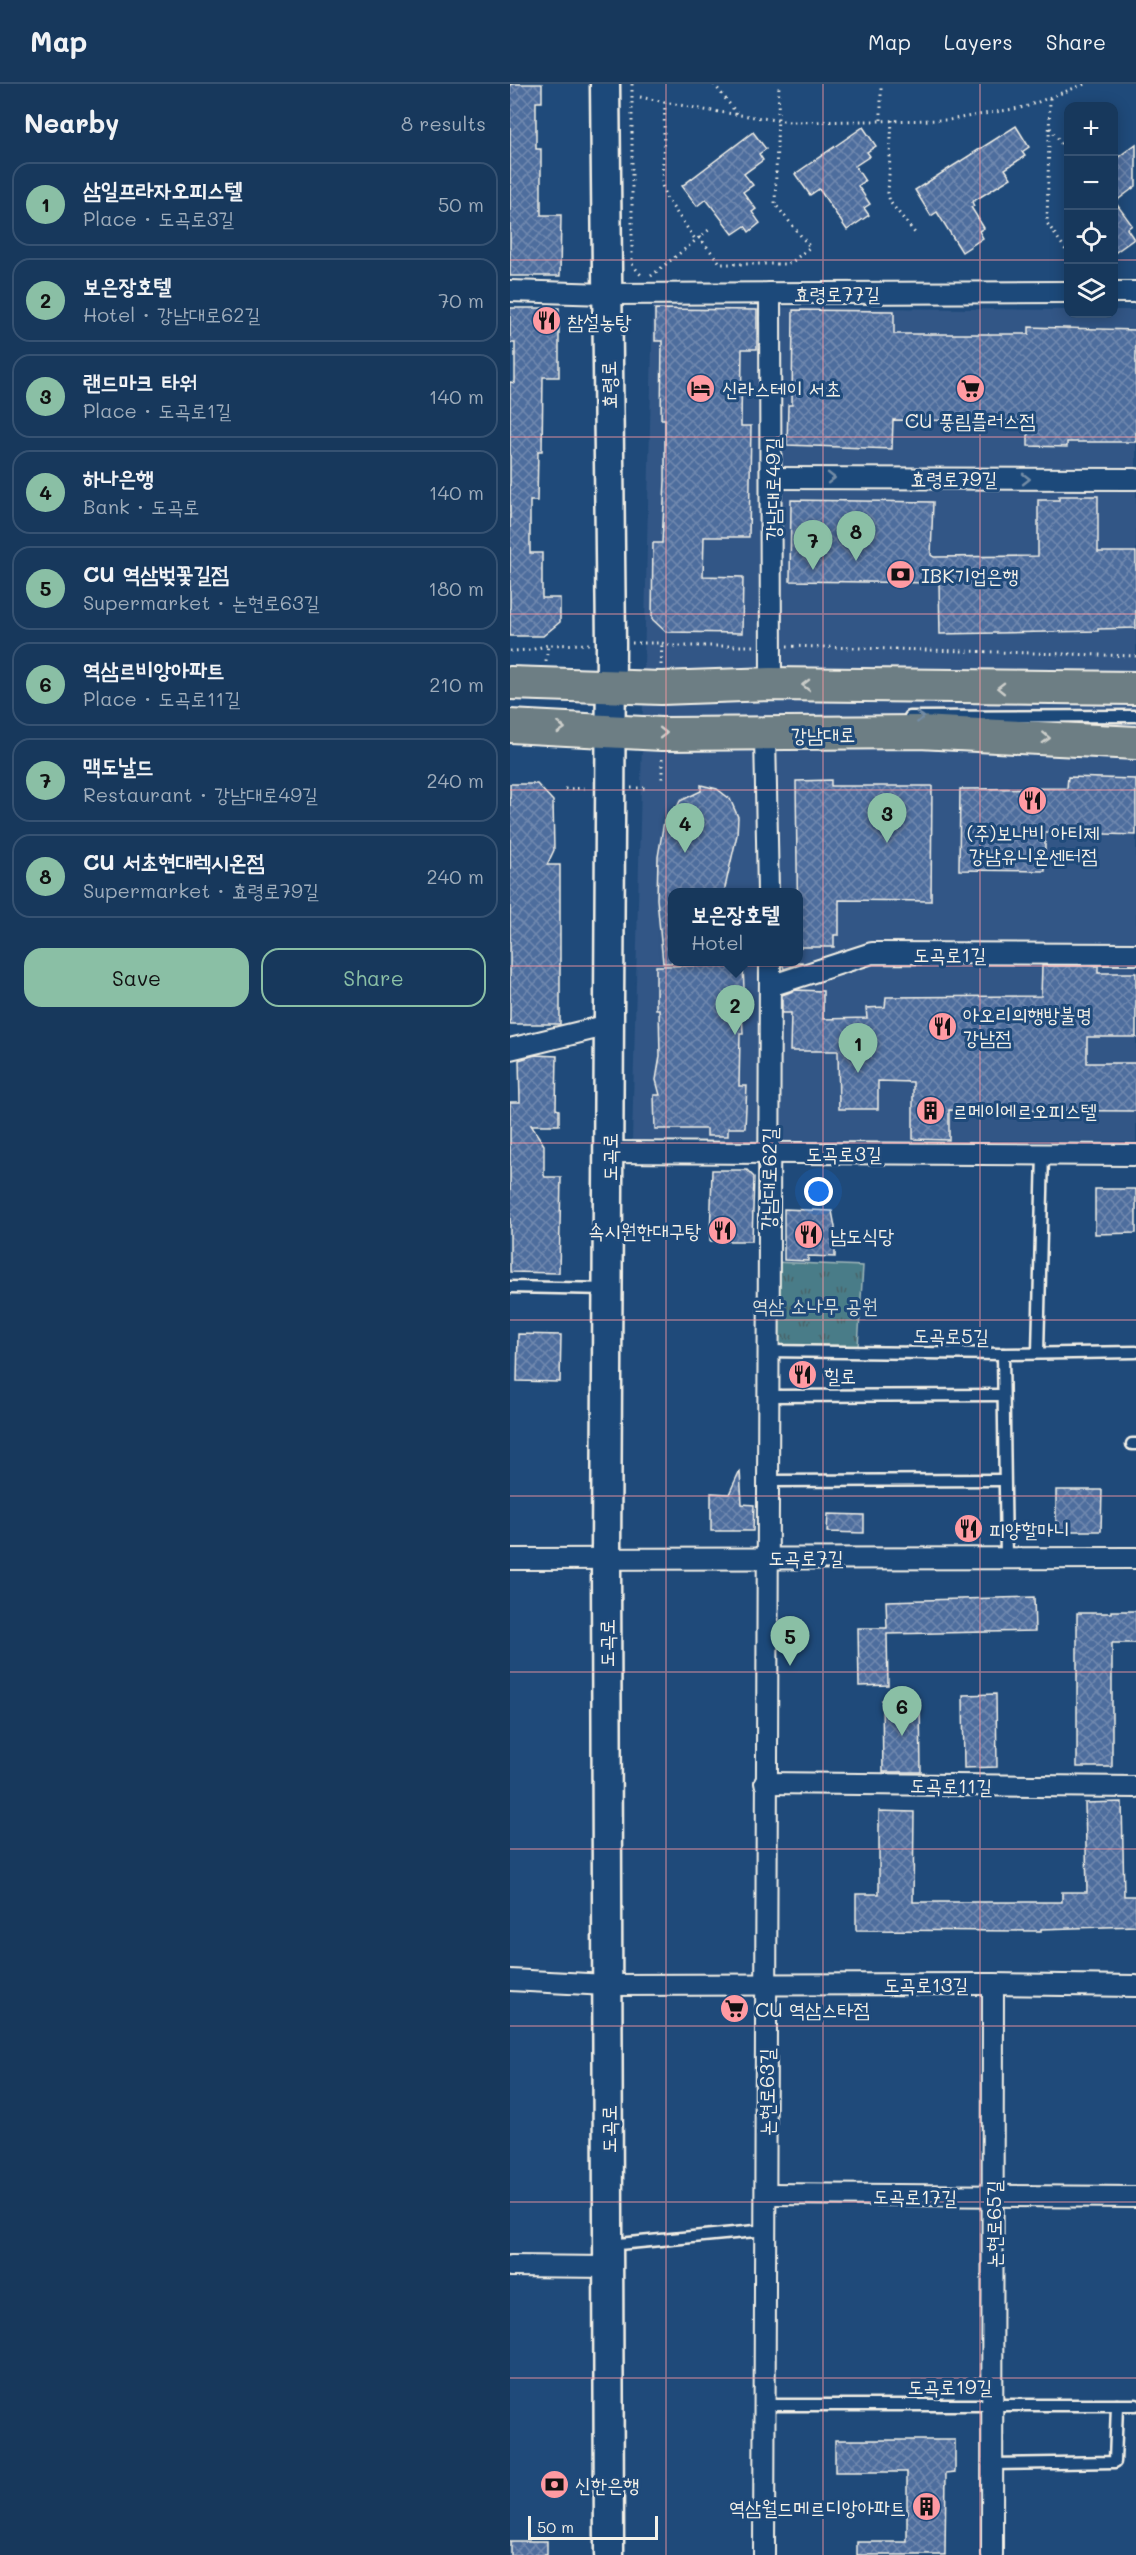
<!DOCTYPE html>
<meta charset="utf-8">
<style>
:root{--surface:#17385c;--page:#244365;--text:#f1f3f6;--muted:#9eacbb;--line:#365272;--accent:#8abfa5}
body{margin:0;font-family:Mali,"Poor Story",sans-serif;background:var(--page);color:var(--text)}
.controls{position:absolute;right:18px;top:18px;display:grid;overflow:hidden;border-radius:12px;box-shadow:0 3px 15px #0003}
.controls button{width:54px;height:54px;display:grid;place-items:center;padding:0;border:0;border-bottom:2px solid var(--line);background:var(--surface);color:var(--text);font:30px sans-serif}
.scale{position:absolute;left:18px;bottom:15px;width:130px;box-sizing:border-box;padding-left:6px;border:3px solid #f4f1e8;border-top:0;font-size:16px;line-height:21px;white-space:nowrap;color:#f4f1e8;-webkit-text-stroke:4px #1f4a7a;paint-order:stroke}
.you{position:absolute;left:309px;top:1108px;width:21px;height:21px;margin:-15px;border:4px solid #fff;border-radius:50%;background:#1a73e8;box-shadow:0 0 0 9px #1a73e833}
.badge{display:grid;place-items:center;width:39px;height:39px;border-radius:50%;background:var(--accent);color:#111;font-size:20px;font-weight:700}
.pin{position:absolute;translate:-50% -50px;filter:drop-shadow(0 2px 3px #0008)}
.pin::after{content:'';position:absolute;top:32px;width:21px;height:18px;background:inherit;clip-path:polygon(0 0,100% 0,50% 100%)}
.popup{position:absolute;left:158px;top:804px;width:135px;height:78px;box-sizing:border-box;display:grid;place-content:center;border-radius:12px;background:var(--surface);filter:drop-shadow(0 2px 4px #0005);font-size:20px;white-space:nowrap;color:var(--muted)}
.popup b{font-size:22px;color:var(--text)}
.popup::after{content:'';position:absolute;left:50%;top:100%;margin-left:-12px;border:12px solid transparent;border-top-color:var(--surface)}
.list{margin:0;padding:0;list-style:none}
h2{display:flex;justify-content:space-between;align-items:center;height:78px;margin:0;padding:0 24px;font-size:26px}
h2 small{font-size:20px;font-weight:400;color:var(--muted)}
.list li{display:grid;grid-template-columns:39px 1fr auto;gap:18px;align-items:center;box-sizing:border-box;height:84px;margin:0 12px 12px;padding:0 12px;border:2px solid var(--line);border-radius:18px}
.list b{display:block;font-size:22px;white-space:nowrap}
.list p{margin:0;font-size:20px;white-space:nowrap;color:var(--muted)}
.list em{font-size:20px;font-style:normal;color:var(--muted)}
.actions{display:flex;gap:12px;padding:18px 24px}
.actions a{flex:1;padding:14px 0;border:2px solid var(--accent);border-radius:18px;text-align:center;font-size:21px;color:var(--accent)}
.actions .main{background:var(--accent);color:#111}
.icon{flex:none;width:33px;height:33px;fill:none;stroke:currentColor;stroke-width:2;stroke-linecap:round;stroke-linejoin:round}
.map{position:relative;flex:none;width:626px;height:2471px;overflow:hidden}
header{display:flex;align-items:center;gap:36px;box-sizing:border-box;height:84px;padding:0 30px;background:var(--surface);border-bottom:2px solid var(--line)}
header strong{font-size:28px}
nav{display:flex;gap:33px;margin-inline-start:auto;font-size:21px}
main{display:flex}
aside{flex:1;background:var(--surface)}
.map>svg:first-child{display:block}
</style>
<header>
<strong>Map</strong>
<nav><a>Map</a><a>Layers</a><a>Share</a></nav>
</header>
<main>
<aside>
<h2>Nearby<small>8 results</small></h2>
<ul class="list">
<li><span class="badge">1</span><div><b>삼일프라자오피스텔</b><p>Place · 도곡로3길</p></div><em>50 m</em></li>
<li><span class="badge">2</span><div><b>보은장호텔</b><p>Hotel · 강남대로62길</p></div><em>70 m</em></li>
<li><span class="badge">3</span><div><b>랜드마크 타워</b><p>Place · 도곡로1길</p></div><em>140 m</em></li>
<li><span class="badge">4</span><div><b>하나은행</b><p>Bank · 도곡로</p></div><em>140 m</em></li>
<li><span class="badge">5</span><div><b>CU 역삼벚꽃길점</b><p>Supermarket · 논현로63길</p></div><em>180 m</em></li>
<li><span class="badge">6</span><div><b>역삼르비앙아파트</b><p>Place · 도곡로11길</p></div><em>210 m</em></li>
<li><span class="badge">7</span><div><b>맥도날드</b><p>Restaurant · 강남대로49길</p></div><em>240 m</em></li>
<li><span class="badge">8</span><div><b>CU 서초현대렉시온점</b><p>Supermarket · 효령로79길</p></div><em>240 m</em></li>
</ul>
<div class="actions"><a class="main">Save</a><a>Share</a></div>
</aside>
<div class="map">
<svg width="626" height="2471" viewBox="0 0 626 2471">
<defs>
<pattern id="grass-tufts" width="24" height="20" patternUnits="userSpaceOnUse" patternTransform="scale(1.5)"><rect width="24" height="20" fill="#4a7c88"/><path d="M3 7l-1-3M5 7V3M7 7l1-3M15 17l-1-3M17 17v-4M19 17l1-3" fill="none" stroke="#4a6267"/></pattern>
<pattern id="building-cross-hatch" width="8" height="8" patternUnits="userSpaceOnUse" patternTransform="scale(1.5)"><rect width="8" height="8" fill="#4e6d9d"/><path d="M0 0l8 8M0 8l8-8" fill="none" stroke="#7189af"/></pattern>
</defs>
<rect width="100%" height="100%" fill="#1f4a7a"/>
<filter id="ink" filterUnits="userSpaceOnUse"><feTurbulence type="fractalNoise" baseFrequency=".0167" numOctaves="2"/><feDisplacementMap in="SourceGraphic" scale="12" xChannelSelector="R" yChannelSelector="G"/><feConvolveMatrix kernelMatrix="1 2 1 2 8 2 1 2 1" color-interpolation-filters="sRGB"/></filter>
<g filter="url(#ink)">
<!-- built -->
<path fill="#315786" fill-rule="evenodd" d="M143 222 558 226V230H604V226H626V1058L122 1057ZM162 808H288V878H162Z"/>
<!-- grass -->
<path fill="url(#grass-tufts)" stroke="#9fb6b8" stroke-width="1.5" d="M263 1178 353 1182 348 1263 261 1262Z"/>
<!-- building -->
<g fill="url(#building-cross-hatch)" stroke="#f4f1e8" stroke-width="1.5">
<path d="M0 0H32V18H26V65H31V131H51L50 192H0Z"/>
<path d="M506 42 519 63 512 68 515 72 495 85 501 94 462 118 464 122 461 123 474 144 469 147 473 154 452 168 427 128 421 132 405 106Z"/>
<path d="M353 43 366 62 357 68 360 72 345 82 355 97 348 102 360 120 354 124 359 131 337 146 309 105 300 111 285 90Z"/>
<path d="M243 48 256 65 249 70 253 76 234 90 243 101 233 108 246 125 242 128 250 139 239 148 235 142 223 150 196 115 187 122 172 102Z"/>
<path d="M626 60V102L605 118 622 141 617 145 624 155 603 170V77Z"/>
<path d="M0 224H49V293H33L32 367H28L27 417H20V469H32V514H50V538L33 552H0V298L5 299V259H0Z"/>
<path d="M145 225 247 226V265H232L231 342H241L239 453H194L193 492 233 493 232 549 156 548 142 535 143 459H152L155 397V335H151L152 257H145Z"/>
<path d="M283 226 384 227V250H519V243L626 246V358H557V363L518 362V337L383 336 382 365 277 361 278 321H282Z"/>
<path d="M549 412H588V468H626V544L588 545V547L430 550 429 499 280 497 281 416 423 418 421 471 424 473 528 472V416H549Z"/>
<path d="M558 693 626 695V751L535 748V787L449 786 450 705 557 704Z"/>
<path d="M321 696V702H422L421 817 329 816V851H324V863H288L286 697Z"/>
<path d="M0 700H27L43 717 44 766 37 781H50V940H0Z"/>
<path d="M191 701 207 705 220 715 228 733 227 751 214 808H162V879H153L147 815 148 773 154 737 160 738 170 717 191 707Z"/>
<path d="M272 878H292V879L274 885Z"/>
<path d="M233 881 234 905H231L233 950H230L229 1002H237L235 1044H218V1052H197V1045H145L144 1011H150L146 996 150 972 149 925H146V882Z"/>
<path d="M532 882H588V889H626V953H577V979H626V1027L439 1026V1056L403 1055V998L368 997V1025H329L328 967H280L281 929H272V911L286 906 313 907V935L357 934 356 924 375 923 376 913 531 912Z"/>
<path d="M25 971 47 972 46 1025 49 1026V1041H21L34 1061V1091L35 1093H51L49 1189 0 1188V1018H10L9 976Z"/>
<path d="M202 1086H237L244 1093 242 1157H200Z"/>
<path d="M585 1105H626V1149L585 1150Z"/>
<path d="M274 1125 322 1127 325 1143V1173L298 1172V1177L274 1176Z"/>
<path d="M8 1250 51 1251 50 1298 7 1297Z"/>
<path d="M230 1386 232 1420 244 1421 243 1447H201V1409L219 1410Z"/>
<path d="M546 1406H592L591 1447H546Z"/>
<path d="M318 1430 354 1431V1449L317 1448Z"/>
<path d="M524 1513 525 1547 377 1550 378 1601 349 1602 348 1544H377L376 1517Z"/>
<path d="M601 1527H626V1559H602V1683H567V1529H601Z"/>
<path d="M486 1610 487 1683 454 1684 453 1611Z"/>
<path d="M410 1615 411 1688H373L372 1616Z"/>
<path d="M612 1718 614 1812H626V1842L531 1845V1847L346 1846V1810H369V1727L404 1728 403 1818H552V1808H577L575 1719Z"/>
<path d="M325 2356H445V2388L436 2389 435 2471H347V2458H397V2388H325Z"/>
<rect x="0" y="2457" width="37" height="14"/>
</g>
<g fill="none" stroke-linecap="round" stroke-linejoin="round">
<defs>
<g id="service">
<path d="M400 633 626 632"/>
<path d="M0 1203 97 1205"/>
<path d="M256 1267 493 1270 626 1268"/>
<path d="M528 1268 533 1069"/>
<path d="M493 1270 496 1474"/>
<path d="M257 1312 493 1311"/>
<path d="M622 1360H626"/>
<path d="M257 1397 494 1396"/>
<path d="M98 2161 256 2146"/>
<path d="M255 2321H626"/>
<path d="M482 2380 605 2378 607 2321"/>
</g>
<g id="minor">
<path d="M0 207 96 210 558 208"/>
<path d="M604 208H626"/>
<path d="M260 209 261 600"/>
<path d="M262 394 626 395"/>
<path d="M255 651 258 808"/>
<path d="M260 902 362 869 626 870"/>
<path d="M0 965 99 941"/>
<path d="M99 1068 626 1071"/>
<path d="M0 1475 626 1474"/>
<path d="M255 1699 626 1703"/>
<path d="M0 1896 97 1901 483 1900 626 1902"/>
<path d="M256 2110 626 2113"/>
<path d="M0 2182 98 2183"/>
<path d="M254 2471 260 878"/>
<path d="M482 2471 483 1900"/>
</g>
<path id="secondary" d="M95 0 101 560 96 1474 99 2471"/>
<g id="primary">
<path d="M0 599 151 604 261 600 626 604"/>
<path d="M0 642 152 650 409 648 626 659"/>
</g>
</defs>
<!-- service casing -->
<use href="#service" stroke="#f4f1e8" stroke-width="15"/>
<!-- minor casing -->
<use href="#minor" stroke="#f4f1e8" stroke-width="24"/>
<!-- secondary casing -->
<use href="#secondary" stroke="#f4f1e8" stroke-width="33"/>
<!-- primary casing -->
<use href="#primary" stroke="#f4f1e8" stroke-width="36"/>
<!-- path -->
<g stroke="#f4f1e8" stroke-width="3" stroke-dasharray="1.5 4.5" stroke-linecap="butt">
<path d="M122 0V180L131 191"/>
<path d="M204 0 228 31"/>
<path d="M130 13 195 26 280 38 439 36 515 23 575 0"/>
<path d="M540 14 537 139 558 169"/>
<path d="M155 18 152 101 155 112 185 155"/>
<path d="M371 36V0"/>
<path d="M382 36 378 109 380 118 405 149"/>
<path d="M540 44 558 69"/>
<path d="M189 153 211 180H275L282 178 300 163 265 120 269 0"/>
<path d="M141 192 200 145"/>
<path d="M122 559H152L161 562H243"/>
<path d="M277 562 626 572"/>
<path d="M0 567 21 566 38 561 79 560"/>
<path d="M36 577 38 561"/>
<path d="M151 581 152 559"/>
<path d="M152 675V699"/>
<path d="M121 704H137"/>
<path d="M55 705 78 704"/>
</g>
<!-- service -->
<use href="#service" stroke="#1f4a7a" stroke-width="10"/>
<!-- minor -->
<use href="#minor" stroke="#1f4a7a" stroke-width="20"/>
<!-- secondary -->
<use href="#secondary" stroke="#1f4a7a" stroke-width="28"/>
<!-- primary -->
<use href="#primary" stroke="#6d7e84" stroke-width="32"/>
</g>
<!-- one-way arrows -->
<defs><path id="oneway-chevron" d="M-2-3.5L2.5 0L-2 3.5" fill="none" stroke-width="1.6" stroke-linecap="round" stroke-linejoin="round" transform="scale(1.5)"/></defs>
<g stroke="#748da6">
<use href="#oneway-chevron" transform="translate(321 394)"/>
<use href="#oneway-chevron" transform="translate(516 395)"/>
<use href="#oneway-chevron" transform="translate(410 633) rotate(-4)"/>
</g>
<g stroke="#ccceca">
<use href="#oneway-chevron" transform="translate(296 601) rotate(-179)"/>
<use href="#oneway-chevron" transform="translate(491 604) rotate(-179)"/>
<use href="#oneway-chevron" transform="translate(51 644) rotate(3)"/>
<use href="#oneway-chevron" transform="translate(153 649)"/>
<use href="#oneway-chevron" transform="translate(536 654) rotate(3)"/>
</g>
</g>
<!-- grid -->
<path fill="none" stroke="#ff9aa2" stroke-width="1.5" stroke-opacity="0.55" d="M156 0V2471M313 0V2471M470 0V2471M0 176H558M604 176H626M0 353H626M0 530H626M0 706H626M0 882H626M0 1059H626M0 1236H626M0 1412H626M0 1588H626M0 1765H626M0 1942H626M0 2118H626M0 2294H626"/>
<!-- icons -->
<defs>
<symbol id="restaurant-disc" viewBox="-11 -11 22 22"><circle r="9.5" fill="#ff9aa2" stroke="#1f4a7a"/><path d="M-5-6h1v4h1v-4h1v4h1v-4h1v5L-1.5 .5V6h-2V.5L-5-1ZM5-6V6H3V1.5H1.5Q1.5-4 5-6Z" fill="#111"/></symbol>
<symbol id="hotel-disc" viewBox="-11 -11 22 22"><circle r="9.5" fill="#ff9aa2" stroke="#1f4a7a"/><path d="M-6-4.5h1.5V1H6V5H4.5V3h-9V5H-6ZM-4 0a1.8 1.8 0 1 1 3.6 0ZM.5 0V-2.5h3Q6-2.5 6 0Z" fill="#111"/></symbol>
<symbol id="supermarket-disc" viewBox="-11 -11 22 22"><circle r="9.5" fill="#ff9aa2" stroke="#1f4a7a"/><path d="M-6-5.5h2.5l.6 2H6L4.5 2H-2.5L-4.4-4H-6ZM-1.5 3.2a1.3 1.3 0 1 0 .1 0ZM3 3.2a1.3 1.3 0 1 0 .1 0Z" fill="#111"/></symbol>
<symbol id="bank-disc" viewBox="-11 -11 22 22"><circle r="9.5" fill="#ff9aa2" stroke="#1f4a7a"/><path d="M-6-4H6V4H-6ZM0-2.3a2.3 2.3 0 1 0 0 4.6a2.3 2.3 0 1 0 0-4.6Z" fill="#111"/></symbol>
<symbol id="building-disc" viewBox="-11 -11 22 22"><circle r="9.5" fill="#ff9aa2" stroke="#1f4a7a"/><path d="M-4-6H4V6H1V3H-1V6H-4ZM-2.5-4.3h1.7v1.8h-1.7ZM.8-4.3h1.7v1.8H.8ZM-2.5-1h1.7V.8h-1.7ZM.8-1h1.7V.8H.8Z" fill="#111"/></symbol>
</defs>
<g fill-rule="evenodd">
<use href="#restaurant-disc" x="20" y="220" width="33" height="33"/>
<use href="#hotel-disc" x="174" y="288" width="33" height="33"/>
<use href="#supermarket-disc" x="444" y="288" width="33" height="33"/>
<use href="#bank-disc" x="374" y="474" width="33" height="33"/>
<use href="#restaurant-disc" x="506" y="700" width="33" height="33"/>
<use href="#restaurant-disc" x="416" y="926" width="33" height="33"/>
<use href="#building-disc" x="404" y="1010" width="33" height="33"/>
<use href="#restaurant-disc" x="196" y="1130" width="33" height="33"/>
<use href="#restaurant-disc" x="282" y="1134" width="33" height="33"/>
<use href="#restaurant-disc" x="276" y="1274" width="33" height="33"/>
<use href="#restaurant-disc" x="442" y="1428" width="33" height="33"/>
<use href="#supermarket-disc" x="208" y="1908" width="33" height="33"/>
<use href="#bank-disc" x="28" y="2384" width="33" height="33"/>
<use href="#building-disc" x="400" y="2406" width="33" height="33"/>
</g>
<g text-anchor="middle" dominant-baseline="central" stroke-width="6" stroke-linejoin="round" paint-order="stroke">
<!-- street labels -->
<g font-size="20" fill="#f4f1e8" stroke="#1f4a7a">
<text x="327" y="209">효령로77길</text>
<text transform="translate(98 301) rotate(-91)">효령로</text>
<text x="444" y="394">효령로79길</text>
<text transform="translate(262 405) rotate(-90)">강남대로49길</text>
<text transform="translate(313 650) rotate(-1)">강남대로</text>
<text x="440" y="870">도곡로1길</text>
<text x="334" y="1069">도곡로3길</text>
<text transform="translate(99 1073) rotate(-90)">도곡로</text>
<text transform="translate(258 1095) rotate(-89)">강남대로62길</text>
<text transform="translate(441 1251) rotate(1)">도곡로5길</text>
<text x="296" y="1473">도곡로7길</text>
<text transform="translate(96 1559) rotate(-90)">도곡로</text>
<text transform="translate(441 1701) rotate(1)">도곡로11길</text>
<text x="416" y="1900">도곡로13길</text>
<text transform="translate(256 2008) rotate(-90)">논현로63길</text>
<text transform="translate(98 2045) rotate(-90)">도곡로</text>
<text transform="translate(405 2112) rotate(1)">도곡로17길</text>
<text transform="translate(483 2140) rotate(-90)">논현로65길</text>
<text x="440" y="2302">도곡로19길</text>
</g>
<!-- poi labels -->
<g font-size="20" fill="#f4f1e8" stroke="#1f4a7a" text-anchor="start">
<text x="57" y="237">참설농탕</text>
<text x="212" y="304">신라스테이 서초</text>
<text x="460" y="336" text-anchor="middle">CU 풍림플러스점</text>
<text x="411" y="491">IBK기업은행</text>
<text x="523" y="748" text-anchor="middle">(주)보나비 아티제<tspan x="523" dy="23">강남유니온센터점</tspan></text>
<text x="453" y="930">아오리의행방불명<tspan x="453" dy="23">강남점</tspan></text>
<text x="442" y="1026">르메이에르오피스텔</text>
<text x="191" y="1146" text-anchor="end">속시원한대구탕</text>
<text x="320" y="1151">남도식당</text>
<text x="314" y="1291">힐로</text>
<text x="479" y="1445">피양할마니</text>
<text x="245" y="1925">CU 역삼스타점</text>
<text x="65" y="2400">신한은행</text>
<text x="396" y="2423" text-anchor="end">역삼월드메르디앙아파트</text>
</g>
<!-- park labels -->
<g font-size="20" fill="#dadfda" stroke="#1f4a7a">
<text x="305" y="1221">역삼 소나무 공원</text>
</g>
</g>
</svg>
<div class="controls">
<button>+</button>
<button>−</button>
<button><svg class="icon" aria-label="locate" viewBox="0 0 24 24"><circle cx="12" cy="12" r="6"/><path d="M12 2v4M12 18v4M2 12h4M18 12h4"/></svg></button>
<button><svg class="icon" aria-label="layers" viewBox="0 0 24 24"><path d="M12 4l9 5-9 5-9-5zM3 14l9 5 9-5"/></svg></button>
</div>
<div class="scale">50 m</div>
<div class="you"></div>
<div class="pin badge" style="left:348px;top:989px">1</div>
<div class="pin badge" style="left:225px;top:951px">2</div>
<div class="popup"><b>보은장호텔</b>Hotel</div>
<div class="pin badge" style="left:377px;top:759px">3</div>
<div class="pin badge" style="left:175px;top:769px">4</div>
<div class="pin badge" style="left:280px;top:1582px">5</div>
<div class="pin badge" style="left:392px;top:1652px">6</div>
<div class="pin badge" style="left:303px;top:486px">7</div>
<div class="pin badge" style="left:346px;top:477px">8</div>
</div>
</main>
